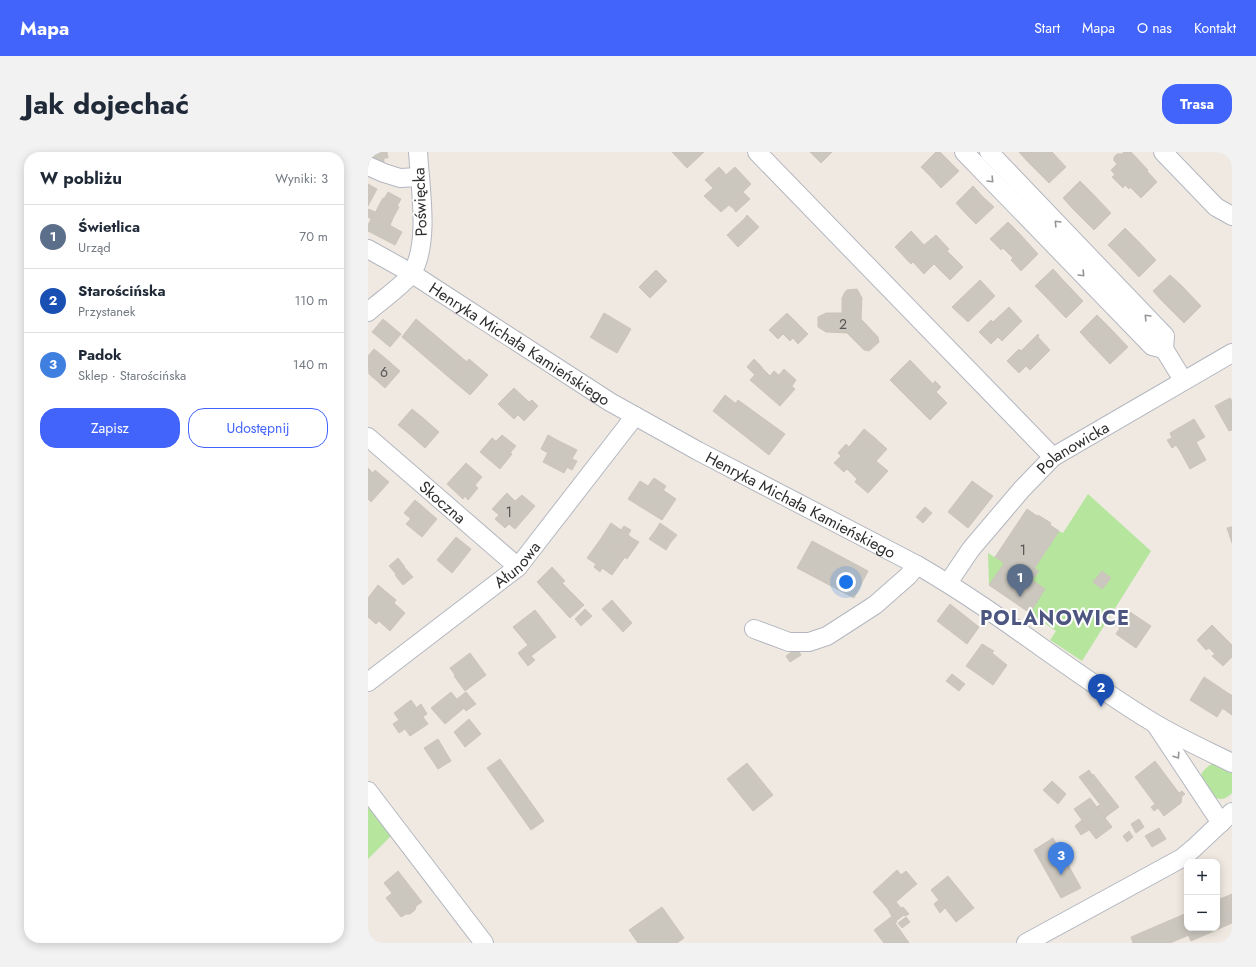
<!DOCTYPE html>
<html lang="pl">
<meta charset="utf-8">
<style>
:root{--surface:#fff;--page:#f2f2f3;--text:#1f2937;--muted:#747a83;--line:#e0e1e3;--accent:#4264fb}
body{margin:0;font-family:Jost,sans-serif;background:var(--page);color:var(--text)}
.controls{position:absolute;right:12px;bottom:12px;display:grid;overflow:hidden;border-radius:8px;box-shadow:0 2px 10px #0003}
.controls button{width:36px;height:36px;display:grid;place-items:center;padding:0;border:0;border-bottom:1px solid var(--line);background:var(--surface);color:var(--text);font:20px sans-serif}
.you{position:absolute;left:478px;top:430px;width:14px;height:14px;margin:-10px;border:3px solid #fff;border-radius:50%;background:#1a73e8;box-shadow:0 0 0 6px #1a73e833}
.badge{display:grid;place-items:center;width:26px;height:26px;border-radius:50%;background:var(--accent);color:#fff;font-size:13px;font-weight:700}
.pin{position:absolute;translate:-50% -33px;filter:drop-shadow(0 1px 2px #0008)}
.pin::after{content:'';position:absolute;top:21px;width:14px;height:12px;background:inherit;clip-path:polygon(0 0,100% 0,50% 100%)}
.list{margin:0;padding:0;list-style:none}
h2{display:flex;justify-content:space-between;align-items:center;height:52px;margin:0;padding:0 16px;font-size:17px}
h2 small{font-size:13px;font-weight:400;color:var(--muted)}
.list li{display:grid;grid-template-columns:26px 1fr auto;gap:12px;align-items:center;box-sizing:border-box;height:64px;padding:0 16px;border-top:1px solid var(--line)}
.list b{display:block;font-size:15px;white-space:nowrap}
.list p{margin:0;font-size:13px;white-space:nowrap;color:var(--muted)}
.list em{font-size:13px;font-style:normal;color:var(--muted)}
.actions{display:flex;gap:8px;padding:12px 16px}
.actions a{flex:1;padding:9px 0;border:1px solid var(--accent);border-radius:16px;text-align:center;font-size:14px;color:var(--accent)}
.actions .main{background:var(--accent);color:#fff}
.map{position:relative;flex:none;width:864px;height:791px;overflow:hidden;border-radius:16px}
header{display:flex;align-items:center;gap:24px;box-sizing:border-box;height:56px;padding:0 20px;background:var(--accent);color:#fff}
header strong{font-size:19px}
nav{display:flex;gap:22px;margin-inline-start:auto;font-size:14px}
.intro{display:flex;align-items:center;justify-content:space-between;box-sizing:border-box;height:96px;padding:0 24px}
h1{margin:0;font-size:28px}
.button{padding:10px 18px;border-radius:16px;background:var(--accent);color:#fff;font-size:14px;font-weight:700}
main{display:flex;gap:24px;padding:0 24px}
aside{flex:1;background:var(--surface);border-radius:16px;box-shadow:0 2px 10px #0003}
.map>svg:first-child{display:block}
</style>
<header>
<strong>Mapa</strong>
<nav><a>Start</a><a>Mapa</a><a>O nas</a><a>Kontakt</a></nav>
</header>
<div class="intro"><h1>Jak dojechać</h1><a class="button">Trasa</a></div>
<main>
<aside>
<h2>W pobliżu<small>Wyniki: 3</small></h2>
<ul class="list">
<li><span class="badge" style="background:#5c6f8a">1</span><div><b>Świetlica</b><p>Urząd</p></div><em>70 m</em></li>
<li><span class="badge" style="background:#1a4fb4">2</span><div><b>Starościńska</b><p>Przystanek</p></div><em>110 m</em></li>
<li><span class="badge" style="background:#3f7fe0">3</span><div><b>Padok</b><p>Sklep · Starościńska</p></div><em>140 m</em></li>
</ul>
<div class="actions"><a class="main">Zapisz</a><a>Udostępnij</a></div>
</aside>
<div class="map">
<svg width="864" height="791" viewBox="0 0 864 791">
<rect width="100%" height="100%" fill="#efe9e1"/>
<!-- green -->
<g fill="#b6e59e">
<path d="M720 342 783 399 714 509 682 488 688 479 621 433 620 401 660 426 691 379 695 381Z"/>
<path d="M846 611 864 620V641C848 657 842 638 833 625 833 619 841 613 846 611Z"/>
<path d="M0 644 26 681 0 707Z"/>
</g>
<!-- building -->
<g fill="#cbc7bf" stroke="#cbc5ba">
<path d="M0 0H19L20 6H16V11H7L8 6 0 5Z"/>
<path d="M304 0H336L319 16Z"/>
<path d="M442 0H464L453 11Z"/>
<path d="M568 0H572L581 9 563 25 553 15Z"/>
<path d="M651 0H671L660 10Z"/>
<path d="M671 0H684L698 15 681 31 660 10Z"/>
<path d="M756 0H763L780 18 779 19 789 30 773 46 762 35 761 37 757 33 755 36 744 25 747 23 743 18 749 12 746 9V5L749 2H754Z"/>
<path d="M581 9 591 19 573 36 563 25Z"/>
<path d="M351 15 355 19 341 32 337 28Z"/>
<path d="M367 15 383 32 375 40 380 45 377 49 372 47 368 52 370 55 367 58 361 53 353 60 336 44 345 36 341 32 355 19 358 23Z"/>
<path d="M712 29 723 40 705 57 695 46Z"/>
<path d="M0 32 9 37 0 54Z"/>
<path d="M605 34 615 45 598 62 588 51Z"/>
<path d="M20 40 33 47 29 54 16 47Z"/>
<path d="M723 40 743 61 726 78 705 57Z"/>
<path d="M380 45 382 47 368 60 366 58 370 55 369 51 372 47 377 49Z"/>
<path d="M615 45 626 55 608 72 598 62Z"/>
<path d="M15 46 31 55 26 64 10 55Z"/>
<path d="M10 55 26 64 22 73 6 64Z"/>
<path d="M0 57 8 60 3 67 0 65Z"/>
<path d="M379 63 391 75 388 78 377 66Z"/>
<path d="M5 64 34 80 27 93 0 79V73Z"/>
<path d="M377 66 388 78 370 95 359 83Z"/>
<path d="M640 70 651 81 633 98 622 87Z"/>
<path d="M757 76 768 87 750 103 740 93Z"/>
<path d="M543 79 556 93 568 83 581 97 579 99 595 115 582 128 566 112 556 122 545 110 543 112 527 95Z"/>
<path d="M651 81 670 102 653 119 643 108 645 106 635 96Z"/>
<path d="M768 87 788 108 771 125 750 103Z"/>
<path d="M685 117 695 128 678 145 667 134Z"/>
<path d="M288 118 299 129 282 146 271 135Z"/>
<path d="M802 123 813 133 795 150 785 139Z"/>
<path d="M612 128 627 144 600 170 584 155Z"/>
<path d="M695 128 715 149 698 166 678 145Z"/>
<path d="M813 133 833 154 816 171 795 150Z"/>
<path d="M489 137 494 146 493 167 510 185 511 190 501 199 496 198 479 181 458 180 450 175V165L458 161H474V146L477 140 479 138Z"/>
<path d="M641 155 654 169 634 189 630 185 623 192 611 180 623 168 625 170Z"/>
<path d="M236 161 263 177 249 201 235 193 237 190 224 183Z"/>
<path d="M419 161 440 182 430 192 425 186 422 189 415 182 410 187 401 178Z"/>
<path d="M729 163 740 174 722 191 712 180Z"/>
<path d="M15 167 33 182 22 195 4 180Z"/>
<path d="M48 167 99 210 84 228 34 185Z"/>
<path d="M740 174 760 195 742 212 722 191Z"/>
<path d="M670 182 671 184 670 185 682 198 662 218 658 214 651 221 639 209 651 197 653 199Z"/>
<path d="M224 183 237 190 235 193 222 185Z"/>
<path d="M6 197 16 205 1 222 0 207 1 206 0 204Z"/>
<path d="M16 205 32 219 17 236 1 222Z"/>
<path d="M101 207 120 223 102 243 84 228Z"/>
<path d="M386 207 394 215 387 223 379 215Z"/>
<path d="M542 208 565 232 567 229 573 235 568 240 579 251 562 268 522 228Z"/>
<path d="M394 215V216L402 224 406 219 427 237 412 254 382 228Z"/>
<path d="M416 217 428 228 424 234 411 223Z"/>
<path d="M146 236 161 250 164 248 170 254 156 269 150 263 146 267 130 252Z"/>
<path d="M357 243 367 251 355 267 345 259Z"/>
<path d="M862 246 864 249V278L861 279 847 254Z"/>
<path d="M370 248 417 282 401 303 355 267Z"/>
<path d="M44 257 54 265 40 281 30 273Z"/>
<path d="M54 265 71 280 57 296 40 281Z"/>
<path d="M826 267 837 285 812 299 808 293 804 296 799 288 804 286 802 281Z"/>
<path d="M496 277 507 286 501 293 491 283Z"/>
<path d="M134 283 148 294 142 301 128 289Z"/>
<path d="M180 283 187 287 180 301 173 297Z"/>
<path d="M491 283 501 293 507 286 519 297 508 309 520 319 500 341 487 330 489 327 479 317 476 320 466 311 473 304 470 301 478 292 481 295Z"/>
<path d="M124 286 144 302 132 317 112 300Z"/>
<path d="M187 287 209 298 196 321 175 310Z"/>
<path d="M828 290 838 308 822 317 812 299Z"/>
<path d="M204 307 209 309 204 318 199 315Z"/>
<path d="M98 311 114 325 107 333 110 336 100 348 97 344 95 347 79 332Z"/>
<path d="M0 316 5 321 7 318 21 330 3 350 0 347Z"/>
<path d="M286 326 298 334 281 360 260 347 272 329 280 334Z"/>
<path d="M604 329 625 344 600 376 580 360Z"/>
<path d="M295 338 308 347 294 368 281 360Z"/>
<path d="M139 341 147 349 154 343 167 354 147 377 141 372 137 376 127 367 131 363 124 357Z"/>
<path d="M47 348 54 354 43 367 36 361Z"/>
<path d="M54 354 69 367 54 385 38 372Z"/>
<path d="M557 355 564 361 555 371 548 365Z"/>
<path d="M659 357 669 364 670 363 683 371 682 373 691 379 660 426 637 410 636 411 627 405Z"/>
<path d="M243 371 253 378 256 374 263 378 260 383 264 386 253 402 232 388Z"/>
<path d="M292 371 309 383 303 390 287 379Z"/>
<path d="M863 375H864V391L859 376Z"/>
<path d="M287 379 303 390 298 398 281 387Z"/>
<path d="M88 385 103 397 89 415 74 402Z"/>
<path d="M264 386 271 390 259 407 253 402Z"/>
<path d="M232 388 257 405 244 423 234 416 232 420 226 415 228 412 219 406Z"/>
<path d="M444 389 500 419 486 446 429 416Z"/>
<path d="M74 402 89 415 84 421 69 408Z"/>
<path d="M30 406 37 415 28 422 21 414Z"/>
<path d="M637 410 660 426 666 416 671 419 664 428 677 437 662 461 621 433Z"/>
<path d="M36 415 45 425 35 433 27 423Z"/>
<path d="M184 415 197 429 194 431 216 453 202 466 169 430Z"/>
<path d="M734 419 743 426 734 437 725 430Z"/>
<path d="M10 433 28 448 26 451 37 461 22 479 11 469 8 472 0 465V446Z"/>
<path d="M244 448 264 471 255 480 234 457Z"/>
<path d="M582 452 611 475 599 492 569 469Z"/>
<path d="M217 457 224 464 213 474 207 467Z"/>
<path d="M167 458 188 485 163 504 167 508 160 514 150 501 160 493 145 475Z"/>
<path d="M762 460 783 474 768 496 748 482 752 476 746 472 750 466 756 471Z"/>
<path d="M844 473 864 493V505L855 514 844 504 847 502 841 496 838 498 829 488Z"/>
<path d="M614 492 626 499 624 501 639 513 625 533 598 514Z"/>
<path d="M429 496 433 503 422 510 418 504Z"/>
<path d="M102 501 118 523 97 539 86 524 87 523 82 516Z"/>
<path d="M584 522 597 532 591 539 578 529Z"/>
<path d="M836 525 863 543 849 565 822 548Z"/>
<path d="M83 540 96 556 77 572 63 556Z"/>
<path d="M98 540 108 552 98 559 89 547Z"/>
<path d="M863 543H864V563L854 556Z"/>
<path d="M43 548 60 572 42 584 37 577 31 581 25 572 31 568 26 561Z"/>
<path d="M53 552 59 562 54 565 48 556Z"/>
<path d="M101 567 113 582 97 595 86 580Z"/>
<path d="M70 587 83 609 70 617 56 596Z"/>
<path d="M132 607 176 669 163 678 119 616Z"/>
<path d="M787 609 811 641 814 639 817 642 814 644 813 651 796 664 790 656 786 659 783 655 787 652 767 625Z"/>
<path d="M379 611 405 643 385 659 359 627Z"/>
<path d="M721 618 724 623 725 622 751 655 740 663 711 625Z"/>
<path d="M684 629 698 642 690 652 675 638Z"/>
<path d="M722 646 744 675 728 687 706 657Z"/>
<path d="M731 653 740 663 737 666 729 655Z"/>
<path d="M771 667 776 675 768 681 763 672Z"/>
<path d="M714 668 721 678 713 683 707 674Z"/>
<path d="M791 676 798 687 791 691 784 680Z"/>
<path d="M761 679 765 685 759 690 755 684Z"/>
<path d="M784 680 791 691 784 695 777 684Z"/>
<path d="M685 686 713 736 693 746 666 698Z"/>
<path d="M529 718 544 736 520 757 505 740Z"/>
<path d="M30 719 54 750 48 754 47 758 42 762H38L33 765 18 746 24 741 16 731Z"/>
<path d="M538 719 549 732 544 736 533 723Z"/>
<path d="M580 724 606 756 588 770 563 738Z"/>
<path d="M864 742V762L857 745Z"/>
<path d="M857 745 864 762V771L823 789 812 764 819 761V776H849V748Z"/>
<path d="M571 748 577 756 572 761 566 752Z"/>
<path d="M528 750 533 756 535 755 541 762 537 764 536 763 528 769 529 770 527 771 520 757Z"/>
<path d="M294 755 316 786 309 791H270L261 778Z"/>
<path d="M812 764 821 783 802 791H765L763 785Z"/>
<path d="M523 765 541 791H516L506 778Z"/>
<path d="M538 765 542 770 534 776 530 771Z"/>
</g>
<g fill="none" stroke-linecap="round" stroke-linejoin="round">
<defs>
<g id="minor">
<path d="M389 0 685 305"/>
<path d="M596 0 784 194 796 197"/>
<path d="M621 0 797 184 796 197 815 228"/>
<path d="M795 0 848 55 864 64"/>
<path d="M0 14 16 21 32 26 51 25"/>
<path id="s1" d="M0 97 43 121 242 250 330 299 549 413C631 460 705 522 786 571 811 586 838 598 864 611"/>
<path d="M0 160C11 150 37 132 44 121 62 91 52 34 50 0"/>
<path id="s2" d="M0 285 150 415"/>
<path id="s3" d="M580 431 603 397 654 337 685 305 864 201"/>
<path d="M386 477 421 490H441L459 484 507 453 540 424 549 413"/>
<path id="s4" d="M0 530 150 415 267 264"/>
<path d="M788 573 853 671"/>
<path d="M0 639 116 791"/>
<path d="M658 791 814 706 826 696 864 660"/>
</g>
</defs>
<!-- minor casing -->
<use href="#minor" stroke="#b4b7c1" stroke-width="20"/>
<!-- minor -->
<use href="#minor" stroke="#fff" stroke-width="18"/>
</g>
<!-- one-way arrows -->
<defs><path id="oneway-chevron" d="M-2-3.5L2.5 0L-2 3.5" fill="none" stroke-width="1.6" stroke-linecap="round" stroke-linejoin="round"/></defs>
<g stroke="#969696">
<use href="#oneway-chevron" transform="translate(623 28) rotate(46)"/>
<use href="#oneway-chevron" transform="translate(689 71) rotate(-134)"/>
<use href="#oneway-chevron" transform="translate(714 122) rotate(46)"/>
<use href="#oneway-chevron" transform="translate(779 165) rotate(-134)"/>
<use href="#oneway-chevron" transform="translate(809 604) rotate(56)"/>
</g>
<g text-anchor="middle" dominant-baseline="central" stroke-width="4" stroke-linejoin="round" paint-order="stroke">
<!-- number labels -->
<g font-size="14" fill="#555452">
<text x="475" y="172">2</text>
<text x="16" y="220">6</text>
<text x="141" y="360">1</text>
<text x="655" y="398">1</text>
</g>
<!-- street labels -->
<g font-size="16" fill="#2e2e2e" stroke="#fff">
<text transform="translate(52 50) rotate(-92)">Poświęcka</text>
<text stroke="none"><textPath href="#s1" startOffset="179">Henryka Michała Kamieńskiego</textPath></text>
<text stroke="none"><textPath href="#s3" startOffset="186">Polanowicka</textPath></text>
<text stroke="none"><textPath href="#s2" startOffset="99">Skoczna</textPath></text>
<text stroke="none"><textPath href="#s1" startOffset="503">Henryka Michała Kamieńskiego</textPath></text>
<text stroke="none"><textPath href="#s4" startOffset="190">Ałunowa</textPath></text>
</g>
<!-- district labels -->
<g font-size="20" font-weight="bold" letter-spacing="1" fill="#4d5680" stroke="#fff">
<text x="687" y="466">POLANOWICE</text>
</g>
</g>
</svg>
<div class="controls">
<button>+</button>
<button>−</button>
</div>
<div class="you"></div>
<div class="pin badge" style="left:652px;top:445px;background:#5c6f8a">1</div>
<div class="pin badge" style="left:733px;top:555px;background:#1a4fb4">2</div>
<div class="pin badge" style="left:693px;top:723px;background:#3f7fe0">3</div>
</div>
</main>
